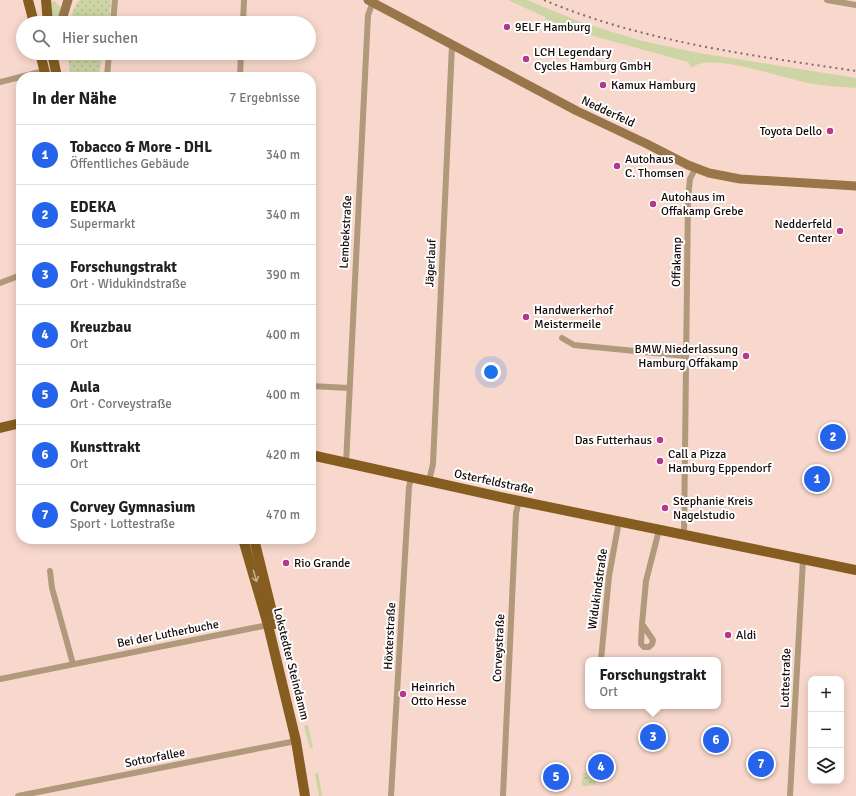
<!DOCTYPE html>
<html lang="de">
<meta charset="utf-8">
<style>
:root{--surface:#fff;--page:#f6f6f6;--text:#202124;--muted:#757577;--line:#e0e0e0;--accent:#2563eb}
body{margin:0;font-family:Signika,sans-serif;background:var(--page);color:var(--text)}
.controls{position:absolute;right:12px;bottom:12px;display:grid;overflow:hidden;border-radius:8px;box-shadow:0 2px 10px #0003}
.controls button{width:36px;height:36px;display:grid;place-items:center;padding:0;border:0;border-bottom:1px solid var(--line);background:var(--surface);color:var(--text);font:20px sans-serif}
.you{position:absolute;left:491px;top:372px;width:14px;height:14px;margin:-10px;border:3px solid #fff;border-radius:50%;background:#1a73e8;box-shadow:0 0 0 6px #1a73e833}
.badge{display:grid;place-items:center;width:26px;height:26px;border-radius:50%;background:var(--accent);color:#fff;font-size:13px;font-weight:700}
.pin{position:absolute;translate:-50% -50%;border:2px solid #fff;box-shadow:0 1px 4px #0006}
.popup{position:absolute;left:585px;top:657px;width:136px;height:52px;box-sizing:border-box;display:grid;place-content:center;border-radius:8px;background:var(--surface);filter:drop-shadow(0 1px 3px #0005);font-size:13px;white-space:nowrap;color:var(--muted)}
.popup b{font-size:15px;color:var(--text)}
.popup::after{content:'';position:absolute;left:50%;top:100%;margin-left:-8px;border:8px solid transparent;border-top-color:var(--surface)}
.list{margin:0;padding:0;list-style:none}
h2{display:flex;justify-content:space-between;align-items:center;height:52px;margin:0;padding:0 16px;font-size:17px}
h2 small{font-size:13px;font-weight:400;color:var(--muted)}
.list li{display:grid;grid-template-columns:26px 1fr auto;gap:12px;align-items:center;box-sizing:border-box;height:60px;padding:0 16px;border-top:1px solid var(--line)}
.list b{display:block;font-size:15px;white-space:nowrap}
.list p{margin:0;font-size:13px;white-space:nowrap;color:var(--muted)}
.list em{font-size:13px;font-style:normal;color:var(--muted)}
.icon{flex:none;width:22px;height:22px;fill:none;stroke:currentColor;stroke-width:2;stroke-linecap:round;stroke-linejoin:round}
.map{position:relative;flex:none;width:856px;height:796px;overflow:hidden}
.search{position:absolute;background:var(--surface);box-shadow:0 2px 10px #0003;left:16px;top:16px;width:300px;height:44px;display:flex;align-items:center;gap:10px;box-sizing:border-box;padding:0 14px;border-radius:22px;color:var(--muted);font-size:15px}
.panel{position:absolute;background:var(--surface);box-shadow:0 2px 10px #0003;left:16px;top:72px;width:300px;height:472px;border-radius:16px}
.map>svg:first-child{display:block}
</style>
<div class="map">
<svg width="856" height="796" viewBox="0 0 856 796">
<defs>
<pattern id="park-dots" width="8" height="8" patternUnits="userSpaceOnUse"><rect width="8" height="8" fill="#ccd5a3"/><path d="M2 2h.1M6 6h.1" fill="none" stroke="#aeb68b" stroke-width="1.8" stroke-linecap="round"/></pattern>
</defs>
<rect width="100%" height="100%" fill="#f8d8cc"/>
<!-- grass -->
<g fill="#ccd5a3">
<path d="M508 0H527L583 23 642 41 699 53 856 78V88C841 87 828 86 814 84 790 81 709 50 692 68L688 62 597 37 545 19V17Z"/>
<path d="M55 1 58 5 62 8 57 23H53L51 2Z"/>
<path d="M308 725 313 748H310L304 726Z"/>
<path d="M318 772 322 796H319L315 774Z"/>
</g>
<!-- park -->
<g fill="url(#park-dots)">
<path d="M80 0H111L109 23H69L76 4Z"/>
<path d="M67 53H102L99 77H71Z"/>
<path d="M583 773H594L596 785 582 786Z"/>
</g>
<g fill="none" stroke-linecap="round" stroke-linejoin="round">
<!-- minor -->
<g stroke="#b1997c" stroke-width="6">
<path d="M827 0 856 5"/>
<path d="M113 23 115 0"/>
<path d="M243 23 244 0"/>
<path d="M107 77 109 53"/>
<path d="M240 77 241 53"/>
<path d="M0 82 44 71"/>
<path d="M0 283 21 275"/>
<path d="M562 338 574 345 686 356"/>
<path d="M311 386 349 388"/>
<path d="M346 464 368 15 373 2"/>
<path d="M429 481 433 464 452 45"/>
<path d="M684 535 688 198 690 179 695 169"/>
<path d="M50 571 52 588 73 664"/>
<path d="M642 624 641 644 644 647H649L652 644 653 640 642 624 646 581 659 530"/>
<path d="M601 660 609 576 619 521"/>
<path d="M0 679 268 625"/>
<path d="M18 796 296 741"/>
<path d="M391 796 409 487 411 478"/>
<path d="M503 796 516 513 519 501"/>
<path d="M790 796 803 560"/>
</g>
<!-- secondary -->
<g stroke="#98764a" stroke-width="9">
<path d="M368 0 577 111 647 144 688 165 709 173 740 179 856 186"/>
<path d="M61 23 68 0"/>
</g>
<!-- primary -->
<g stroke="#865d20" stroke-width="10">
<path d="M28 0 34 23"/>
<path d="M46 0 48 23"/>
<path d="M40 53 46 77"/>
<path d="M52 53 57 77"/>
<path d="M0 428 21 423"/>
<path d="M311 455 519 501 856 570"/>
<path d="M243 539 268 625 296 741 305 796"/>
<path d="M254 539 275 624"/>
</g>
<!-- rail -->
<path stroke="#806c65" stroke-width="2" stroke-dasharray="2 4" stroke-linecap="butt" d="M544 0C643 42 750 55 856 71"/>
</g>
<!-- one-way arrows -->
<defs><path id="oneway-shaft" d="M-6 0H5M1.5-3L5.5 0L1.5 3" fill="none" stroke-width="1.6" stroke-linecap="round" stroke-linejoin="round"/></defs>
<use stroke="#c2ae90" href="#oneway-shaft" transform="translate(255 576) rotate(74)"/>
<!-- markers -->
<g fill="#b5398a" stroke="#fff" stroke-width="1.5">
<circle cx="507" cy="27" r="4"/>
<circle cx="526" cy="59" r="4"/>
<circle cx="603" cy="85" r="4"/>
<circle cx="830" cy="131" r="4"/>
<circle cx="617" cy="166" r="4"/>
<circle cx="653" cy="204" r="4"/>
<circle cx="840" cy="231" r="4"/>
<circle cx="526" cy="317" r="4"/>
<circle cx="746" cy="356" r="4"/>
<circle cx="660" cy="440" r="4"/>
<circle cx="660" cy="461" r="4"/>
<circle cx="665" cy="508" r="4"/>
<circle cx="286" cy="563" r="4"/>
<circle cx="728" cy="635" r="4"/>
<circle cx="403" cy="694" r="4"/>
</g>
<g text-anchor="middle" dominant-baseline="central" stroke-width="4" stroke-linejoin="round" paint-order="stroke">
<!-- poi labels -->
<g font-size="12" fill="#140a07" stroke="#fff" text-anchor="start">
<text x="515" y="27">9ELF Hamburg</text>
<text x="534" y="52">LCH Legendary<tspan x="534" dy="14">Cycles Hamburg GmbH</tspan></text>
<text x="611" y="85">Kamux Hamburg</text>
<text x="822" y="131" text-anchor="end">Toyota Dello</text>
<text x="625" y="159">Autohaus<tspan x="625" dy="14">C. Thomsen</tspan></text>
<text x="661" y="197">Autohaus im<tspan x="661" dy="14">Offakamp Grebe</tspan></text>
<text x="832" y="224" text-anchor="end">Nedderfeld<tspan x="832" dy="14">Center</tspan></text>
<text x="534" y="310">Handwerkerhof<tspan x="534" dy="14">Meistermeile</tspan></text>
<text x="738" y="349" text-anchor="end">BMW Niederlassung<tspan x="738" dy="14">Hamburg Offakamp</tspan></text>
<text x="652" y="440" text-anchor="end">Das Futterhaus</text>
<text x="668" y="454">Call a Pizza<tspan x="668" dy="14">Hamburg Eppendorf</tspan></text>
<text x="673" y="501">Stephanie Kreis<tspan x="673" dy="14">Nagelstudio</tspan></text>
<text x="294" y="563">Rio Grande</text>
<text x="736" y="635">Aldi</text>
<text x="411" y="687">Heinrich<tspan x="411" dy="14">Otto Hesse</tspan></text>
</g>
<!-- street labels -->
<g font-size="12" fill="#140a07" stroke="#fff">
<text transform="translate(608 112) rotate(25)">Nedderfeld</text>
<text transform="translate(346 232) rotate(-87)">Lembekstraße</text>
<text transform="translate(677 262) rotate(-89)">Offakamp</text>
<text transform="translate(431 263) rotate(-87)">Jägerlauf</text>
<text transform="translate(494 482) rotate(12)">Osterfeldstraße</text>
<text transform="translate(598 589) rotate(-82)">Widukindstraße</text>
<text transform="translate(168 634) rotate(-11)">Bei der Lutherbuche</text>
<text transform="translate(390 636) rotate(-87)">Höxterstraße</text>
<text transform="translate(499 648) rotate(-87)">Corveystraße</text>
<text transform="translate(291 664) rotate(76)">Lokstedter Steindamm</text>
<text transform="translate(786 678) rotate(-88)">Lottestraße</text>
<text transform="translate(155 758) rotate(-11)">Sottorfallee</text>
</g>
</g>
</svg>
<div class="controls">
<button>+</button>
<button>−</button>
<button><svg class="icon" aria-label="layers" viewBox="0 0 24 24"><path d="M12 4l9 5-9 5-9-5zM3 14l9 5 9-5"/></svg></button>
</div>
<div class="you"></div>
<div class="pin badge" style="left:817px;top:479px">1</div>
<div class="pin badge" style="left:833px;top:437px">2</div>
<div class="pin badge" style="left:653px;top:737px">3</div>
<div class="popup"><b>Forschungstrakt</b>Ort</div>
<div class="pin badge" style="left:601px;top:767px">4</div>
<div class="pin badge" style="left:556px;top:777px">5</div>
<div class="pin badge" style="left:716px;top:740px">6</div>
<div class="pin badge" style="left:761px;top:764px">7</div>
<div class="search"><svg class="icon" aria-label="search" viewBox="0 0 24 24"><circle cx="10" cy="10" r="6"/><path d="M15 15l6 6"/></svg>Hier suchen</div>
<section class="panel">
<h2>In der Nähe<small>7 Ergebnisse</small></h2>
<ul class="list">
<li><span class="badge">1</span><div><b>Tobacco &amp; More - DHL</b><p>Öffentliches Gebäude</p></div><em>340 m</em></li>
<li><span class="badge">2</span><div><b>EDEKA</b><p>Supermarkt</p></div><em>340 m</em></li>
<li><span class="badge">3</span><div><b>Forschungstrakt</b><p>Ort · Widukindstraße</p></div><em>390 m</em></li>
<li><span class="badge">4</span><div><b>Kreuzbau</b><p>Ort</p></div><em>400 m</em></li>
<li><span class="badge">5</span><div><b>Aula</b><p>Ort · Corveystraße</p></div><em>400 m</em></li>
<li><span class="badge">6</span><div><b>Kunsttrakt</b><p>Ort</p></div><em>420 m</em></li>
<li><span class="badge">7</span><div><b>Corvey Gymnasium</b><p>Sport · Lottestraße</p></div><em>470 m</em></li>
</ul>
</section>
</div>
